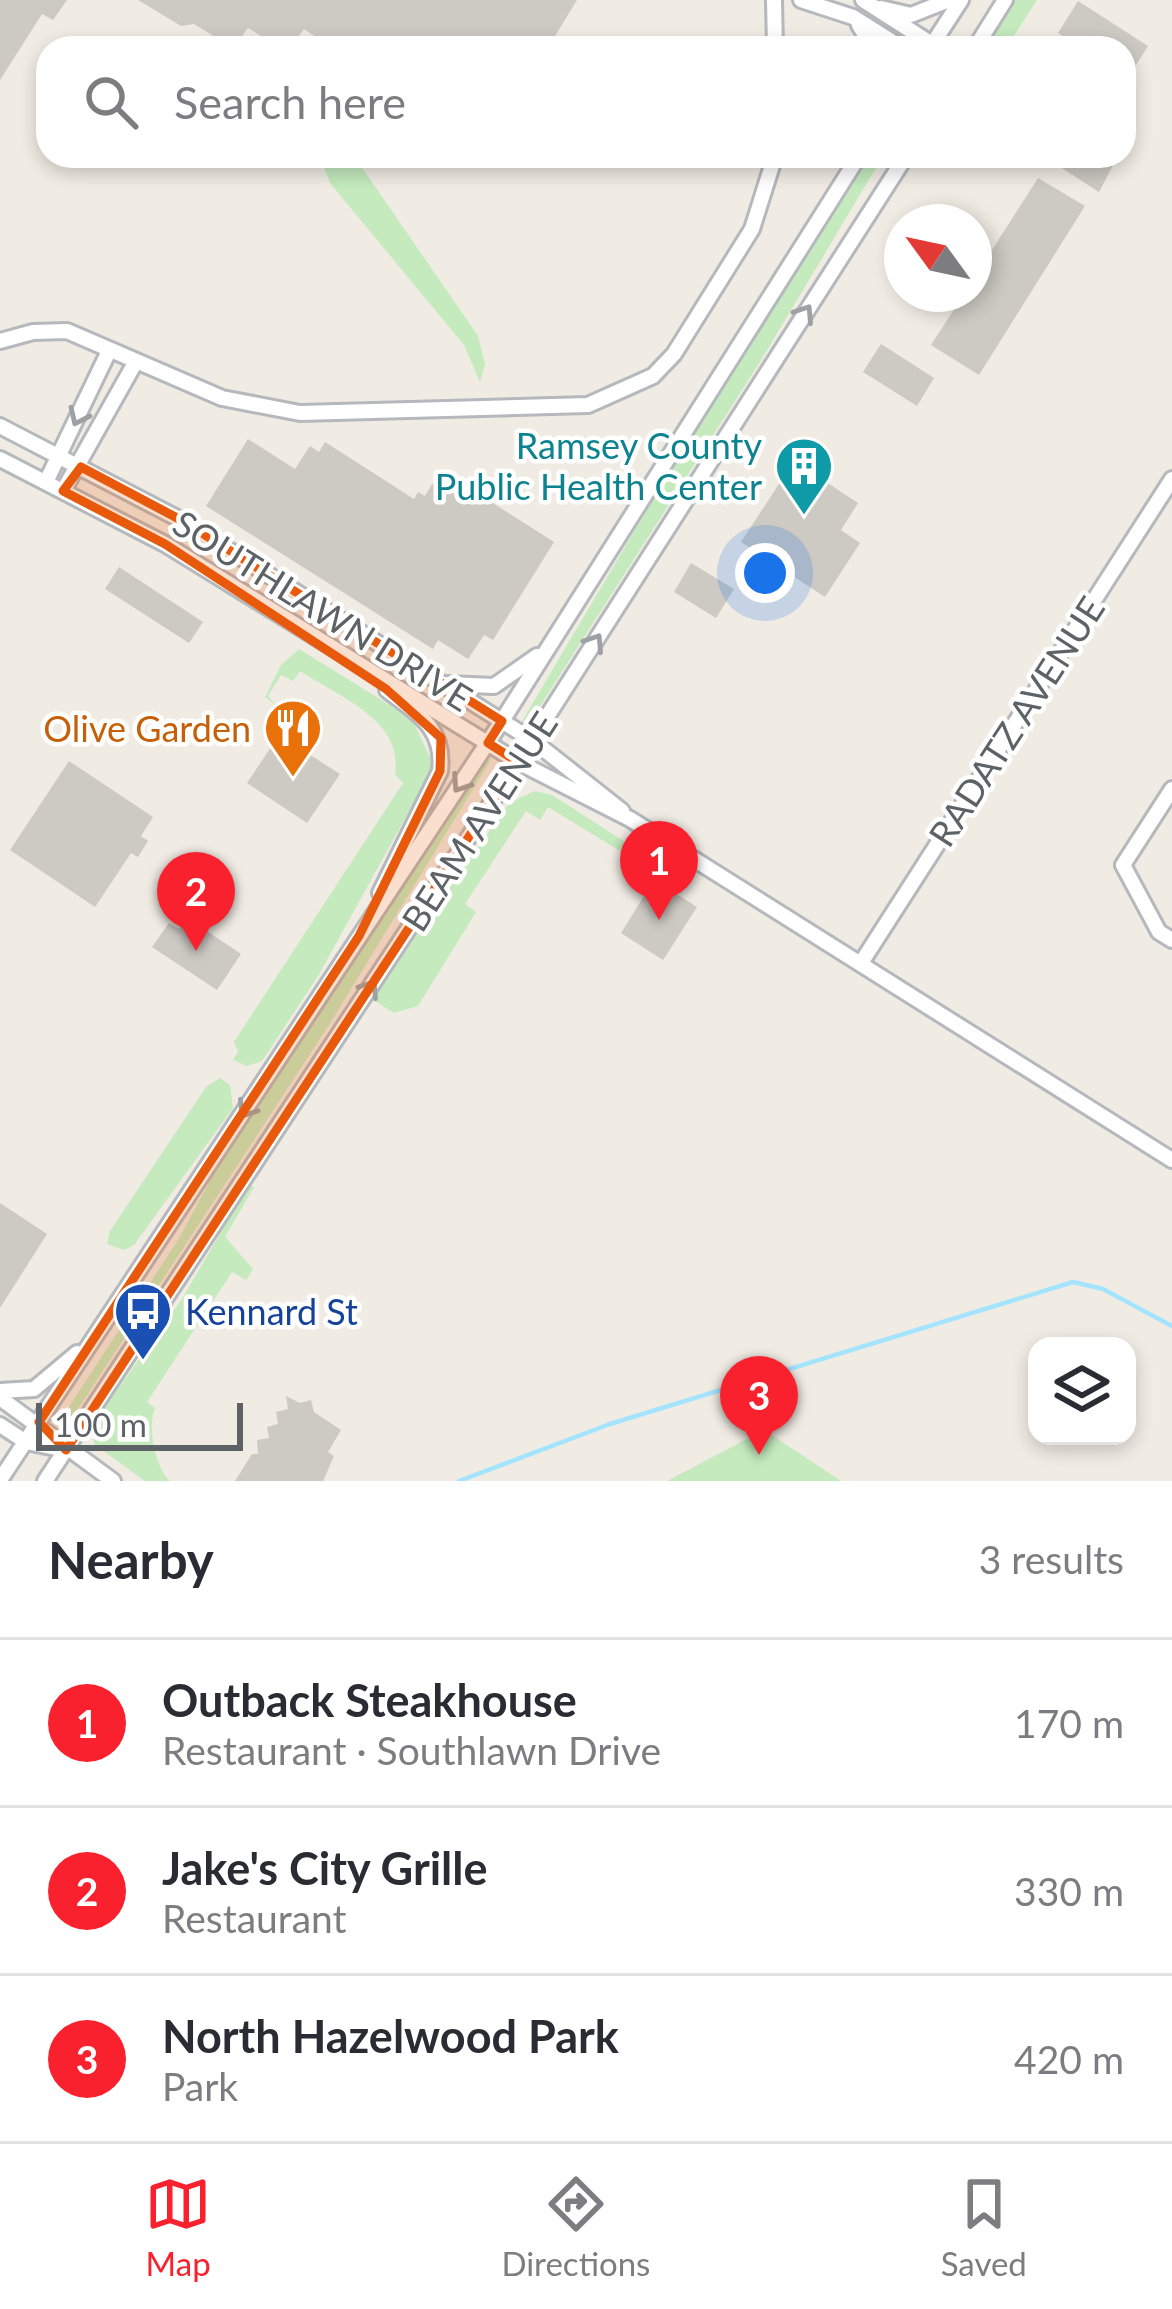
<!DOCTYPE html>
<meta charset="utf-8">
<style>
:root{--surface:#fff;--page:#f2f2f3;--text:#2b2b33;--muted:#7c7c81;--line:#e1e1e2;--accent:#f9212e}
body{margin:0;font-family:Lato,sans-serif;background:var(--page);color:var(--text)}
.controls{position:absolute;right:36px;bottom:36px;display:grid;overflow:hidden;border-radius:24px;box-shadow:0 6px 18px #0003}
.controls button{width:108px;height:108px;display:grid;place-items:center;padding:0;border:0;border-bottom:3px solid var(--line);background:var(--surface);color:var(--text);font:60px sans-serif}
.compass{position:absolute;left:884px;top:204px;width:108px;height:108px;border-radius:50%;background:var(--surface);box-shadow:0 6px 18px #0003;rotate:303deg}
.scale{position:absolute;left:36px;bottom:30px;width:207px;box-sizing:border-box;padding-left:12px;border:6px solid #5c6266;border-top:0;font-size:33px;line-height:42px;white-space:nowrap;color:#5c6266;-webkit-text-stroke:9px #fff;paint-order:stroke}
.you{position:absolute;left:765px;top:573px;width:42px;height:42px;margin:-30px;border:9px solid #fff;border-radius:50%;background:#1a73e8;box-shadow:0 0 0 18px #1a73e833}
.badge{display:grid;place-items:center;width:78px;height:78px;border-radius:50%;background:var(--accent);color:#fff;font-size:39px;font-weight:700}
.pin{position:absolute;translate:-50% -99px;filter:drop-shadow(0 3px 6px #0008)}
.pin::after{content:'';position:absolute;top:63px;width:42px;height:36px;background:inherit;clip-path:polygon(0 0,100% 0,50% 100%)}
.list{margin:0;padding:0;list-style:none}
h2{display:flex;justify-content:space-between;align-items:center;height:156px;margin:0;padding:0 48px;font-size:51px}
h2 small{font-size:39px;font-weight:400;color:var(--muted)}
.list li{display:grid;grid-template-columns:78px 1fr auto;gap:36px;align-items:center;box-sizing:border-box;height:168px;padding:0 48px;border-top:3px solid var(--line)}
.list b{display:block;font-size:45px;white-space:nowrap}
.list p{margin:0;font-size:39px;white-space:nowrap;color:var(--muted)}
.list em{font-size:39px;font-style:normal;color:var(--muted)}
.icon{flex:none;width:66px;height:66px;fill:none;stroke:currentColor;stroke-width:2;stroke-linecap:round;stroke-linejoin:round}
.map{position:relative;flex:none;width:1172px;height:1481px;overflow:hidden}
.search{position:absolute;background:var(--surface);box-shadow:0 6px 18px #0003;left:36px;right:36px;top:36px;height:132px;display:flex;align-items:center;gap:30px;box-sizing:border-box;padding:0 42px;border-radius:36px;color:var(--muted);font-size:45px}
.sheet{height:660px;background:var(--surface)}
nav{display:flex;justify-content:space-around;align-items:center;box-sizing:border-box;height:168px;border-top:3px solid var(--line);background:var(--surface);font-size:33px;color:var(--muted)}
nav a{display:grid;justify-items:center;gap:6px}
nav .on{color:var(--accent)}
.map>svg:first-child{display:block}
</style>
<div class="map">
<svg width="1172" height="1481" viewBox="0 0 1172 1481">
<rect width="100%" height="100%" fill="#f0ece4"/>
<!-- green -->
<g fill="#c4eabe">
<path d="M1014 0H1037L1006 48H985Z"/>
<path d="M354 156 478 336 485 364 480 382 464 345 330 183 320 156Z"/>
<path d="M871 156H883L760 362 535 714 521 723 687 442Z"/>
<path d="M299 649 412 719 434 766 318 976 262 1061 247 1066 233 1060 238 1051 234 1042 403 783 395 774C404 720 339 697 300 671L293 681 281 675 268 696 276 705 265 697 281 665Z"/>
<path d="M492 758 329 1025 82 1403 71 1417 64 1414 178 1240 232 1140 479 766Z"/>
<path d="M535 791 552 795 633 847 634 870 633 859 548 807 540 820 526 811 465 904 476 912 418 1006 394 1013 372 999 509 803Z"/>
<path d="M220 1078 230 1085 233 1108 134 1245 124 1250 107 1244 110 1231 206 1087Z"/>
<path d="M249 1184 254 1187 225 1237 253 1269 246 1280 232 1272 147 1402 155 1408C147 1426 155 1468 170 1481H145L94 1444 93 1424 182 1299Z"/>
<path d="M764 1430 841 1481H667Z"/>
</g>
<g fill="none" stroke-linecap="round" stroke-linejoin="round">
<!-- stream -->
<path stroke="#a5e4ff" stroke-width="4.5" d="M459 1481 610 1424 1073 1282 1103 1289 1172 1326"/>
</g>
<!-- building -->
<g fill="#cdc9c3">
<path d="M0 0H67L53 20 42 14 0 80Z"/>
<path d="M138 0H577L555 36 574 48H332L304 29 290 48H281L248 28 233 48 194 24 181 26Z"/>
<path d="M1078 1 1148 46 1124 84V48H1081L1058 33Z"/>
<path d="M1043 156H1118L1099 192Z"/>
<path d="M1038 178 1085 206 979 375 931 345 964 294H974V278Z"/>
<path d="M881 344 934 378 917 406 863 372Z"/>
<path d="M248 439 295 469 310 446 319 452 325 442 414 499 418 492 425 496 432 484 444 491 448 485 465 495 469 488 554 542 493 640 484 635 468 659 438 640 433 649 206 506Z"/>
<path d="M794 461 858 503 841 530 860 543 825 597 741 542Z"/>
<path d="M691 563 734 589 716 618 674 592Z"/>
<path d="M119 567 203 622 189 643 105 589Z"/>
<path d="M279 735 340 774 307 823 247 783Z"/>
<path d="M69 761 153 817 141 836 148 841 138 857 131 853 95 907 10 850Z"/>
<path d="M654 880 697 907 663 960 621 933Z"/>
<path d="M186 917 241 954 217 990 152 947 169 923 179 929Z"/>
<path d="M0 1203 47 1234 0 1308Z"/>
<path d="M286 1396 300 1403 311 1400 314 1412 341 1430 328 1452 334 1456 323 1481H235L252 1454H258L257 1440 269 1438 267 1427 278 1424 276 1412 288 1409Z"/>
</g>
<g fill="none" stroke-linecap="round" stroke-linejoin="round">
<defs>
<g id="minor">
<path d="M774 0 775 48"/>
<path d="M801 0 853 17 902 48"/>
<path d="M863 0 938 48"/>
<path d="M881 8 911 15 949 0"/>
<path d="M859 25 873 48"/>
<path d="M930 48 961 0"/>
<path d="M975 48 1005 0"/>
<path d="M0 341 33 332 67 331 222 398 300 413 588 405 653 376 674 354 752 229 775 156"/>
<path d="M0 426 181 520 532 740 622 811"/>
<path d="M0 459 165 544 518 762 630 819 1172 1160"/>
<path d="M46 482 109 351"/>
<path d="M63 491 135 363"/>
<path d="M448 684 494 686 537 656"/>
<path d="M1172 789 1123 865 1159 932 1172 940"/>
<path d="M380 893 440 771C445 728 418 714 387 690"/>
<path d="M861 963 1172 479"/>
<path d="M0 1391 34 1389 77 1353"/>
<path d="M0 1398 113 1481"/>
<path d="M0 1425 26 1442 66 1450"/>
<path d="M0 1480 502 721 859 156"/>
<path d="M45 1481 509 776 906 156"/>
</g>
</defs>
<!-- minor casing -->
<use href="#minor" stroke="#b5b8bc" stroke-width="20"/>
<!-- minor -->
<use href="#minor" stroke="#fff" stroke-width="14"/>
</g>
<!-- one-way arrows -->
<defs><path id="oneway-chevron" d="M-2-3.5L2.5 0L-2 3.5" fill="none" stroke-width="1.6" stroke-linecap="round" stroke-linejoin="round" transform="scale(3)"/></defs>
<g stroke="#9da1a3">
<use href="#oneway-chevron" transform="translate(805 313) rotate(-57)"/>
<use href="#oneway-chevron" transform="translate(78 417) rotate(115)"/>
<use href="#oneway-chevron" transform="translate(595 642) rotate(-57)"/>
<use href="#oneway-chevron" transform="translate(460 784) rotate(124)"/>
<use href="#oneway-chevron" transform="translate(370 988) rotate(-57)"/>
<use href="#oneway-chevron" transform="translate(246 1110) rotate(123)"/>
</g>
<!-- marked area -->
<path fill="#e8590c" fill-opacity="0.2" stroke="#e8590c" stroke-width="9" stroke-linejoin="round" d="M81 467 181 520 502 721 488 743 518 762 66 1450 39 1422 359 936 440 771 441 738 386 689 165 544 63 491Z"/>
<!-- icons -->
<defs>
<symbol id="building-pin" viewBox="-11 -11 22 30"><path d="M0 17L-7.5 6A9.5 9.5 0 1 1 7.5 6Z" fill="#0f9aa8" stroke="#fff"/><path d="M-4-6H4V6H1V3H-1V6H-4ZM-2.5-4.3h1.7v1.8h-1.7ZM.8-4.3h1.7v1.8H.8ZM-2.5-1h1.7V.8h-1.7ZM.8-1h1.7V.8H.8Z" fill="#fff"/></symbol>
<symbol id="restaurant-pin" viewBox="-11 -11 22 30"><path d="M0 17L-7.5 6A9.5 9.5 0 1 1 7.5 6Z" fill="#e8710a" stroke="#fff"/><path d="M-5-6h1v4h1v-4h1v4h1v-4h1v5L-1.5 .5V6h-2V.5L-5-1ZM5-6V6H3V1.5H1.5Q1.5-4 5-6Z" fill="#fff"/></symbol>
<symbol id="bus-pin" viewBox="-11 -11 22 30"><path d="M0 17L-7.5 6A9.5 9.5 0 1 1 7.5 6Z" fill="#1a4fb4" stroke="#fff"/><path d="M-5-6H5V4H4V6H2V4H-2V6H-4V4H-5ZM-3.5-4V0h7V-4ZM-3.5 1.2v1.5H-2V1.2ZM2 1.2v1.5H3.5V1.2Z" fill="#fff"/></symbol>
</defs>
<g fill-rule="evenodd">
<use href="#building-pin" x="771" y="433" width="66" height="90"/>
<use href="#restaurant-pin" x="260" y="695" width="66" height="90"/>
<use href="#bus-pin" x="110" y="1278" width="66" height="90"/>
</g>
<g text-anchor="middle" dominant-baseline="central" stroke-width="9" stroke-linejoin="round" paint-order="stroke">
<!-- culture labels -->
<g font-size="36" fill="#0d838f" stroke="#fff" text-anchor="end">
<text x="762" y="445">Ramsey County<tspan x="762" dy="41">Public Health Center</tspan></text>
</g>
<!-- street labels -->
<g font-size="36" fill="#5c6266" stroke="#fff">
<text transform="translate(323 610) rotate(32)">SOUTHLAWN DRIVE</text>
<text transform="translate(1016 721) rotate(-57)">RADATZ AVENUE</text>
<text transform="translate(479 821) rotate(-57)">BEAM AVENUE</text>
</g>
<!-- food labels -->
<g font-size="36" fill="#c56008" stroke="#fff" text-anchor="end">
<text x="251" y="728">Olive Garden</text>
</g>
<!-- transit labels -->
<g font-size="36" fill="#164399" stroke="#fff" text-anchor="start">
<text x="185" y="1311">Kennard St</text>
</g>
</g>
</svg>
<div class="controls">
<button><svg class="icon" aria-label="layers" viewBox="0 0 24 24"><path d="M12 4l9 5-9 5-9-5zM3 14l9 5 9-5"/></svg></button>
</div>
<svg class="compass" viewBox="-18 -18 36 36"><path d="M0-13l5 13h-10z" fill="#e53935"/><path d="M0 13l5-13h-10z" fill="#7c7c81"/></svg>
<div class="scale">100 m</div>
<div class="you"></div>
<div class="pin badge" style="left:659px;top:920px">1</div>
<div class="pin badge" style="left:196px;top:951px">2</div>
<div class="pin badge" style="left:759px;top:1455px">3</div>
<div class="search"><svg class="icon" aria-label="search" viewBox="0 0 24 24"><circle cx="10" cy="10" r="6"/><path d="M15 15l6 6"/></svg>Search here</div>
</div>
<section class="sheet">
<h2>Nearby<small>3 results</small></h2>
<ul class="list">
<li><span class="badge">1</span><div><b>Outback Steakhouse</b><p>Restaurant · Southlawn Drive</p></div><em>170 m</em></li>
<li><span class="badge">2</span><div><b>Jake's City Grille</b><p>Restaurant</p></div><em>330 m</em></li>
<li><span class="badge">3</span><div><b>North Hazelwood Park</b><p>Park</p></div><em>420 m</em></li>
</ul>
</section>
<nav>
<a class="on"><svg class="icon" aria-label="map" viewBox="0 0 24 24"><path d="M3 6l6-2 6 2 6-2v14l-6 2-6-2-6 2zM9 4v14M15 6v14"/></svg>Map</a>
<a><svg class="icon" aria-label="directions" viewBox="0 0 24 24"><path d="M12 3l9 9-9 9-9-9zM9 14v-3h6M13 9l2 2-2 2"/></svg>Directions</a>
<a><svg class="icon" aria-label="saved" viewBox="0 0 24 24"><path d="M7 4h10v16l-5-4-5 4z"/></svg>Saved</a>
</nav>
